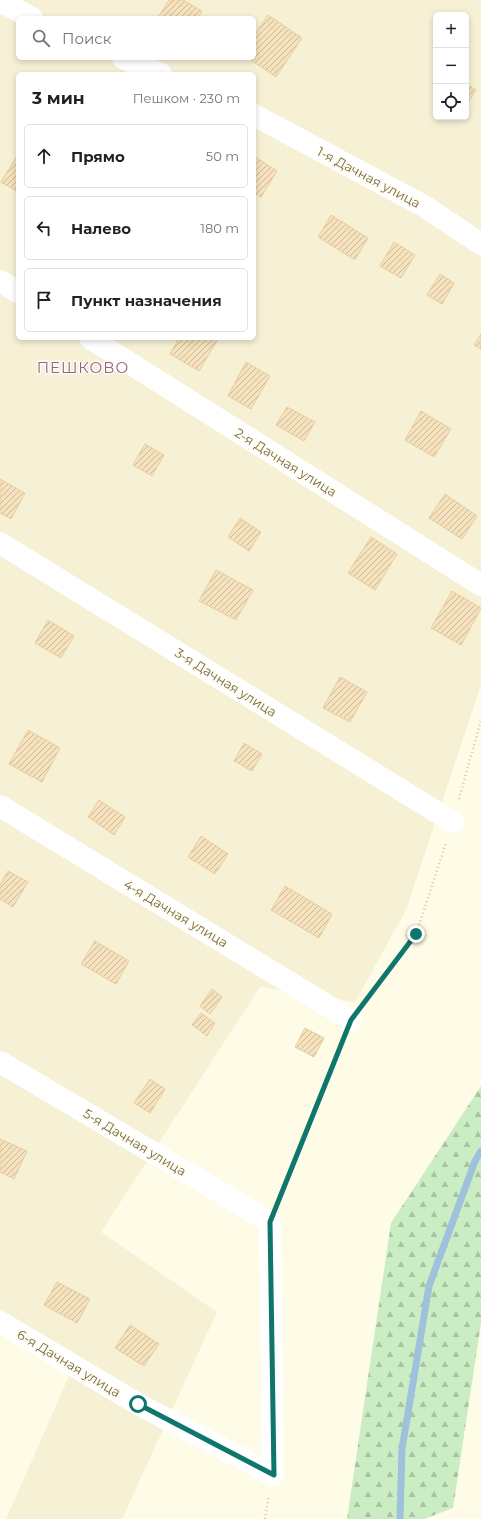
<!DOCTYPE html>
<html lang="ru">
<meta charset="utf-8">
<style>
:root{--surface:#fff;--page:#f2f2f2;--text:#222;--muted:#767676;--line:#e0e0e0}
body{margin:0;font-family:Montserrat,sans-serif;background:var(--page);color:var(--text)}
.controls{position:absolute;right:12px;top:12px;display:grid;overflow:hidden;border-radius:6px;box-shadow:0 2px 6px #0003}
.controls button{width:36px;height:36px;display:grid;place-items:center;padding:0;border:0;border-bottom:1px solid var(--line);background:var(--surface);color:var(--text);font:20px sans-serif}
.stop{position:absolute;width:12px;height:12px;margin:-9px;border:3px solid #0f766e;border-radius:50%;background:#fff}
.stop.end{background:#0f766e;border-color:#fff;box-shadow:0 1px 4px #0008}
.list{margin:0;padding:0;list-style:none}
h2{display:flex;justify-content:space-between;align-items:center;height:52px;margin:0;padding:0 16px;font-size:17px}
h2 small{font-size:13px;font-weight:400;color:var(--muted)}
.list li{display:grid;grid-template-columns:26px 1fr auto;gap:12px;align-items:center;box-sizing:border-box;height:64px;margin:0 8px 8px;padding:0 8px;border:1px solid var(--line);border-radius:6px}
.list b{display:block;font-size:15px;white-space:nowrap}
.list em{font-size:13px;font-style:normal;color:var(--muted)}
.icon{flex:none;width:22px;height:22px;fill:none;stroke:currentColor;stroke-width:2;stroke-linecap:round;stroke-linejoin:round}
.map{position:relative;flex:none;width:481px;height:1519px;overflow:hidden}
.search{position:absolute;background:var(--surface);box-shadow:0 2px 6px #0003;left:16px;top:16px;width:240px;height:44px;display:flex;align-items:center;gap:10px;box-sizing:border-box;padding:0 14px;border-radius:6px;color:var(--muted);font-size:15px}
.panel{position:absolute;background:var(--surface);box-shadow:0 2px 6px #0003;left:16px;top:72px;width:240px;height:268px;border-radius:6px}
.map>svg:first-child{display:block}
</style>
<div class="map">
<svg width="481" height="1519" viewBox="0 0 481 1519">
<defs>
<pattern id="forest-firs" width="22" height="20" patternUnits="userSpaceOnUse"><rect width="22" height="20" fill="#caedc4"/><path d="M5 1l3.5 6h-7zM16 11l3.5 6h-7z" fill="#a9c4a1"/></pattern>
<pattern id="building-hatch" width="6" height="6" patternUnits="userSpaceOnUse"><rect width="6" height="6" fill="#f5e2bd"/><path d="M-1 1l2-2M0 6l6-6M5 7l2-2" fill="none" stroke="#cbbb9c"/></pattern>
</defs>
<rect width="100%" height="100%" fill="#fefbe7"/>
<!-- residential -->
<path fill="#f6f0d5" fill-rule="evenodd" d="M0 0H481V685L406 910 355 1002 260 987 101 1232 217 1312 122 1519H6L78 1356 0 1314ZM436 15H466V117H436ZM18 18H254V58H18ZM18 74H254V338H18Z"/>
<!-- forest -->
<path fill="url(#forest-firs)" d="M481 1086V1323L453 1508 424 1519H347L391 1223Z"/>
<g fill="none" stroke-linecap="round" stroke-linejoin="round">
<!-- stream -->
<path stroke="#9fc2dc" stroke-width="7" d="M400 1519 402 1449 429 1286 475 1161 481 1151"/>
</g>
<!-- building -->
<g fill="url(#building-hatch)" stroke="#e9ce9c">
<path d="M169 0H183L202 11 198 18H163L159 16Z"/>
<path d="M268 15 302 38 276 77 248 58H254V36Z"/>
<path d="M466 84 476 90 466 106Z"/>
<path d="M17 156 18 157V192L1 182Z"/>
<path d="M254 156 277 171 261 197 254 193Z"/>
<path d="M331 215 368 238 355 260 318 237Z"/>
<path d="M394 242 415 255 401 278 380 266Z"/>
<path d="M440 274 454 283 442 304 427 295Z"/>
<path d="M481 334V349L474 345Z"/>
<path d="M179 338H217L218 339 199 371 170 354Z"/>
<path d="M246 362 270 376 251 409 228 396Z"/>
<path d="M287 407 315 422 304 441 276 425Z"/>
<path d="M421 411 451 429 434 457 405 440Z"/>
<path d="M145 444 164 455 152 476 133 465Z"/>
<path d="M0 479 25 493 11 519 0 513Z"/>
<path d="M445 494 477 516 462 539 429 518Z"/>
<path d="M240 518 261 532 249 551 228 537Z"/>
<path d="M371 537 397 554 375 590 348 573Z"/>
<path d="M216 570 253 590 236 620 199 601Z"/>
<path d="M452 591 481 608 461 645 431 628Z"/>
<path d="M48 620 74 636 61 658 35 643Z"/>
<path d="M340 677 367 692 350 722 323 708Z"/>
<path d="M28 730 60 748 42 782 9 764Z"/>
<path d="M244 743 262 754 252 771 234 761Z"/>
<path d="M99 800 125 817 114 835 88 817Z"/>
<path d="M201 836 228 854 215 874 188 857Z"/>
<path d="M8 871 28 882 13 907 0 899V885Z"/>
<path d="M285 886 332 914 319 938 271 910Z"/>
<path d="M95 941 129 961 116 984 81 964Z"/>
<path d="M212 989 222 997 210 1014 200 1006Z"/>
<path d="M201 1013 215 1023 207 1036 192 1025Z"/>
<path d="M305 1028 324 1038 314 1057 295 1047Z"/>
<path d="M150 1079 165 1089 150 1113 134 1103Z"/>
<path d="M0 1139 27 1151 14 1179 0 1172Z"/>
<path d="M57 1282 90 1299 77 1323 44 1305Z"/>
<path d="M130 1325 159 1344 144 1366 115 1348Z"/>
</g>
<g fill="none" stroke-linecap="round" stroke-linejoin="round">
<!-- path -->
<g stroke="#dbc6a0" stroke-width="2.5" stroke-dasharray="1 3" stroke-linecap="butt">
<path d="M459 799 481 720"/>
<path d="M364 1003 416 934 446 843"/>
<path d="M278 1201 343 1040"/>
<path d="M265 1519 269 1496"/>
</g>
<!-- minor -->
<g stroke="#fff" stroke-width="22">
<path d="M0 1 32 18"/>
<path d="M123 58 161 74"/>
<path d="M254 115 424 206 481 244"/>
<path d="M0 281 18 292"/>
<path d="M90 338 481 585"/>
<path d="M0 543 453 822"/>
<path d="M0 806 351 1020"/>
<path d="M0 1062 270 1222 273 1475 138 1404 0 1322"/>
</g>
</g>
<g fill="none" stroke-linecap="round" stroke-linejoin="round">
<!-- route -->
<path stroke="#0f766e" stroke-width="5" d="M138 1404 274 1475 270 1222 351 1020 416 934"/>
</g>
<g text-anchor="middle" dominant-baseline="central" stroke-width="3" stroke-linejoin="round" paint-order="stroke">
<!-- street labels -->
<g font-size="13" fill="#7a6849" stroke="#fffdef">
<text transform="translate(369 177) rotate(28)">1-я Дачная улица</text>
<text transform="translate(286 462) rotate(32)">2-я Дачная улица</text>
<text transform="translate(226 682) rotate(32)">3-я Дачная улица</text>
<text transform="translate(176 913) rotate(31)">4-я Дачная улица</text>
<text transform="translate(135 1142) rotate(31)">5-я Дачная улица</text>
<text transform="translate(69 1363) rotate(31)">6-я Дачная улица</text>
</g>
<!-- quarter labels -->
<g font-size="15" letter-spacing="1" fill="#926196" stroke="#fffdef">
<text x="83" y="367">ПЕШКОВО</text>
</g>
</g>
</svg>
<div class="controls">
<button>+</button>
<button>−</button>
<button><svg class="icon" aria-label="locate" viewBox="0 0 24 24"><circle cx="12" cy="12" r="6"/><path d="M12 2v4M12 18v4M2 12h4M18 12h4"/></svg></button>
</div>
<div class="stop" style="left:138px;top:1404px"></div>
<div class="stop end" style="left:416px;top:934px"></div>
<div class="search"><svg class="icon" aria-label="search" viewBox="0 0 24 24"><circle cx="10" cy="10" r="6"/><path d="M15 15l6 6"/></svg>Поиск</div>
<section class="panel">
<h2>3 мин<small>Пешком · 230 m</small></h2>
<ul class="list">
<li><svg class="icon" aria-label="ahead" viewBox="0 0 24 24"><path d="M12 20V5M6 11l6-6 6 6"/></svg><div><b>Прямо</b></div><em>50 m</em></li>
<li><svg class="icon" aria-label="left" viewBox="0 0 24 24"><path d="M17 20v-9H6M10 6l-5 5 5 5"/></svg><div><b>Налево</b></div><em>180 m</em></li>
<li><svg class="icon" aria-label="arrive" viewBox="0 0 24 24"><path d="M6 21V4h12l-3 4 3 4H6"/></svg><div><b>Пункт назначения</b></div></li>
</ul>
</section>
</div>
